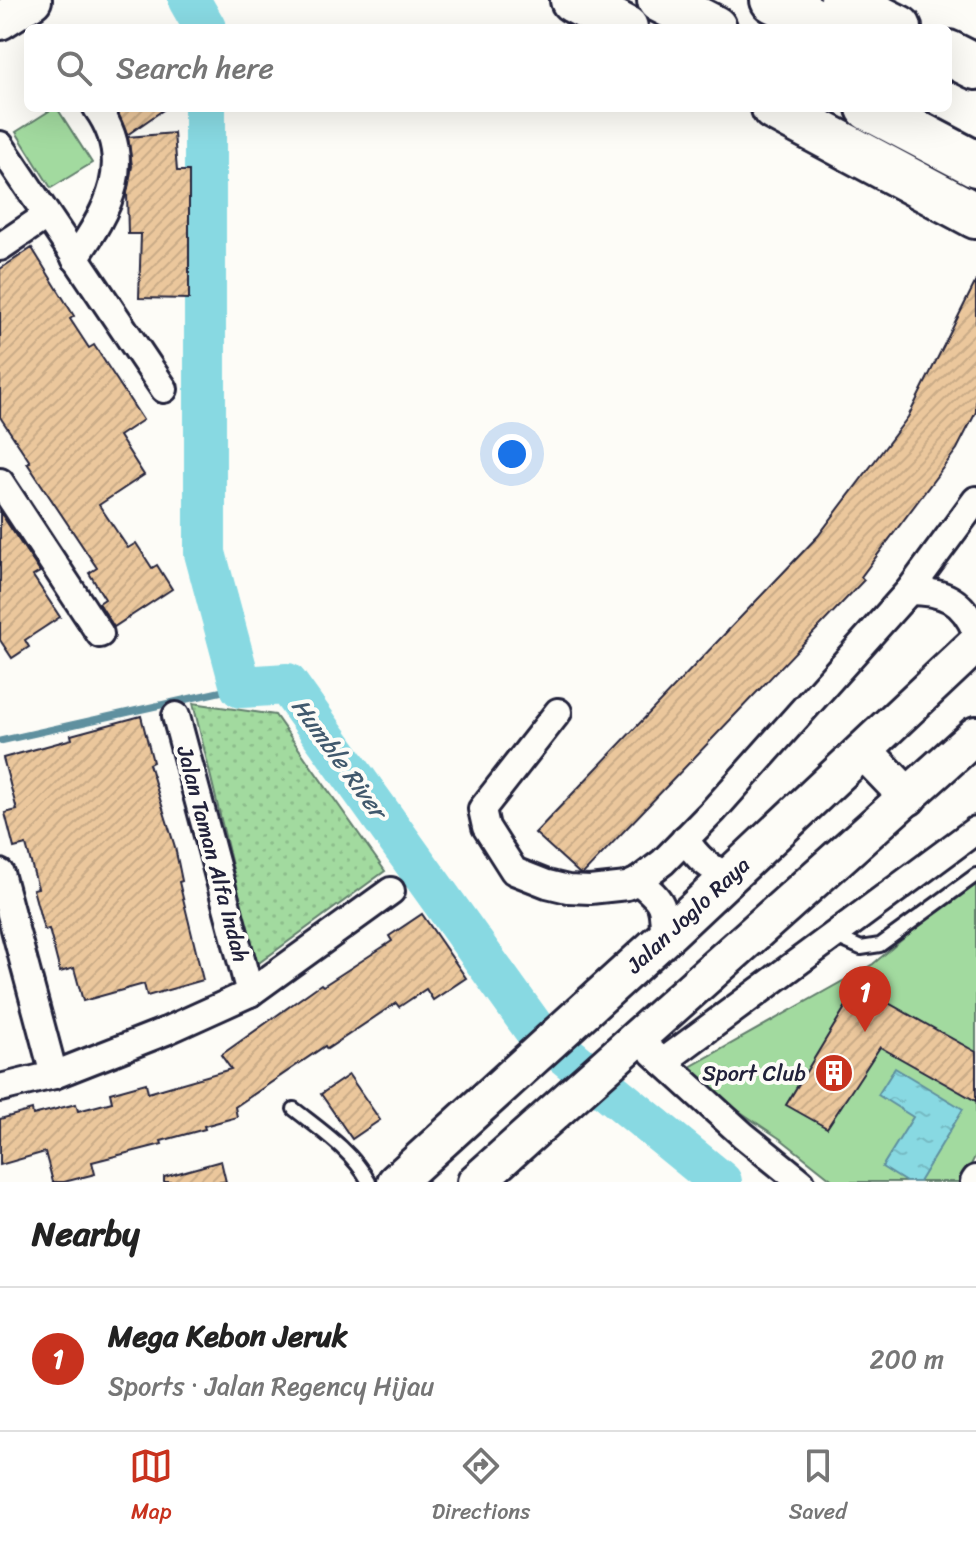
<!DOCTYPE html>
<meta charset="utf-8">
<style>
:root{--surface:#fff;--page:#f2f2f2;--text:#222;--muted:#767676;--line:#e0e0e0;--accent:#c8321e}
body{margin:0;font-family:Sriracha,sans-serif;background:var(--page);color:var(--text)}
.you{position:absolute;left:512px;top:454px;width:28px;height:28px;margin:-20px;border:6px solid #fff;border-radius:50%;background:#1a73e8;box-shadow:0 0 0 12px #1a73e833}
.badge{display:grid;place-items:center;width:52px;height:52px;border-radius:50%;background:var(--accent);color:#fff;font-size:26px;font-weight:700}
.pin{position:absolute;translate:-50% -66px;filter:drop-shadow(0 2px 4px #0008)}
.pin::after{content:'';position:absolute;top:42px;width:28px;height:24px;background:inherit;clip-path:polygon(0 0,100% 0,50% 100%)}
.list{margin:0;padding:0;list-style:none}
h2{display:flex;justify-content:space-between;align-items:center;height:104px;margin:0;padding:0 32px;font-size:34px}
h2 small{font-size:26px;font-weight:400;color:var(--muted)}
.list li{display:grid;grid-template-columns:52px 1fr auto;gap:24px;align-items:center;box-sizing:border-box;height:144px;padding:0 32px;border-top:2px solid var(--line)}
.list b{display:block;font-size:30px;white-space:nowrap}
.list p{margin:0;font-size:26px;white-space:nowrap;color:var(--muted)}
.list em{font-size:26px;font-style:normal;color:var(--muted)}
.icon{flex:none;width:44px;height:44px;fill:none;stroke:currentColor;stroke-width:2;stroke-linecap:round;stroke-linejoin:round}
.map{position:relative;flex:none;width:976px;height:1182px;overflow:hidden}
.search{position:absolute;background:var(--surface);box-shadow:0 8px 32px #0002;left:24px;right:24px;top:24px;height:88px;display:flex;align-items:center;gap:20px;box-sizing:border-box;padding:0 28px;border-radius:12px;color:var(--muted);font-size:30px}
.sheet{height:248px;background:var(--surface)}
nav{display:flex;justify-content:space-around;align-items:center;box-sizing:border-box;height:112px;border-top:2px solid var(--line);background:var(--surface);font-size:22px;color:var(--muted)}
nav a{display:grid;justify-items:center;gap:4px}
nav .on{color:var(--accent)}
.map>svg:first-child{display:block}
</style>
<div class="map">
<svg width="976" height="1182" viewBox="0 0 976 1182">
<defs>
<pattern id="park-dots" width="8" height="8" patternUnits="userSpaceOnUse" patternTransform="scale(2)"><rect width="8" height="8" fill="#a2da9f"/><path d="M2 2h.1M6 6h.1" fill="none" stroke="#8bbb8a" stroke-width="1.8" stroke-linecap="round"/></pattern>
<pattern id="water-ripples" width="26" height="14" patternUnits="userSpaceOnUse" patternTransform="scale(2)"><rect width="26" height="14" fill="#88d9e2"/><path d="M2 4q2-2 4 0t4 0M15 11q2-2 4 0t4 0" fill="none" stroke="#75bac3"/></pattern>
<pattern id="building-hatch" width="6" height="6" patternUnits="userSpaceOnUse" patternTransform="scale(2)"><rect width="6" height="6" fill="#ebc79c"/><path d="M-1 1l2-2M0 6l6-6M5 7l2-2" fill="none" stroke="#c9ab87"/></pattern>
</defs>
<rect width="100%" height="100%" fill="#fdfcf7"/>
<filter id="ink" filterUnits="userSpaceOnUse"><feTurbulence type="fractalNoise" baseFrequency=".0125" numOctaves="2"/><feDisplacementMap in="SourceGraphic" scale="16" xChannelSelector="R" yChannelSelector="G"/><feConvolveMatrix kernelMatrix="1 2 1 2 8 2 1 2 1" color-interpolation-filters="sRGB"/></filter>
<g filter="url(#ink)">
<!-- park -->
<path fill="url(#park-dots)" stroke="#627e6d" stroke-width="2" d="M193 703 275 715 385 871 256 965Z"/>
<!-- pitch -->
<g fill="#a2da9f" stroke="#627e6d" stroke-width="2">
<path d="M54 108H57L92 163 51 188 16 132Z"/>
<path d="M976 878V1155L962 1182H835L782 1140 681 1072 873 964Z"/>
</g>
<!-- water -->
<path fill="url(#water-ripples)" stroke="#5f909f" stroke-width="2" d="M895 1068 963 1109 919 1182H906L882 1167 913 1117 878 1095Z"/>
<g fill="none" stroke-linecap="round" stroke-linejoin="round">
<!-- stream -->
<path stroke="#5f909f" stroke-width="7" d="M0 741 241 687"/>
<!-- river -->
<g stroke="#88d9e2" stroke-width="42">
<path d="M189 0 205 28"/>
<path d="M205 108V553L241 687 287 684 535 1030 721 1182"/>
</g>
</g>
<!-- building -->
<g fill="url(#building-hatch)" stroke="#22223b" stroke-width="2">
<path d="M116 108H166L127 135Z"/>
<path d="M174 133 177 171H189V299L139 298 141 234H128L127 193 132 166 128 137Z"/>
<path d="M32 248 74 316 70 319 89 348 94 345 143 420 119 436 144 475 99 505 128 548 136 543 152 568 157 565 172 589 114 627 99 603 105 599 89 573 97 568 27 463 30 462 0 417V269Z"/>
<path d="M976 281V412L957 449 861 577 864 580 583 874 579 873 535 833 818 536 908 417Z"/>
<path d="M0 512 40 572 33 576 60 617 25 640 29 647 12 658 0 640Z"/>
<path d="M141 716 153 762 149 764 175 847 182 881 179 882 203 980 147 996 144 984 83 1001 74 968 60 972 49 929 44 930 33 889 38 888 26 845 14 848 5 813 17 810 3 758 72 739 71 735Z"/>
<path d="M422 914 466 978 433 1000 426 989 399 1007 396 1003 327 1049 325 1046 235 1107 237 1117 204 1126 205 1129 161 1141 162 1144 92 1162 95 1174 64 1182H53L45 1152 0 1165V1119L32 1110 33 1115 76 1104 78 1111 112 1102 110 1093 146 1083 148 1093 231 1069 221 1055 321 984 323 986 392 941 389 936Z"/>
<path d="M858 986 976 1052V1101L880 1047 827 1128 786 1105Z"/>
<path d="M349 1075 380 1120 352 1139 321 1094Z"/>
<path d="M221 1161 226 1182H164V1177Z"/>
</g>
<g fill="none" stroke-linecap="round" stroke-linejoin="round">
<defs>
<g id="lane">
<path d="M834 936 861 948 880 945 976 875"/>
<path d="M294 1109C322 1131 352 1151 369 1182"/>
</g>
<g id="street">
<path d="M0 145 164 389"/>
<path d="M0 247 46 216"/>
<path d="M75 258C108 211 136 162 97 108"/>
<path d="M0 482 100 634"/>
<path d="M909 591C942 591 963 599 976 632"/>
<path d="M558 712 482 809 486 827 514 871 547 884 568 889 590 890 627 886 638 881 663 862 713 811 909 591 976 500"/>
<path d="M176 716 250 993"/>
<path d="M685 839C698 859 708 867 729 876"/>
<path d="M0 873 54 1075"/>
<path d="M638 881C664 902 664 905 664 938"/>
<path d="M653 1053 743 1135 801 1182"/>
<path d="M663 1062 976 830"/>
<path d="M0 1088 54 1075 166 1031 250 993 391 891"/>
<path d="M974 1182 976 1179"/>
</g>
<g id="secondary">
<path d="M0 21 33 0"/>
<path d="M864 751 908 797"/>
<path d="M396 1182 664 938 976 644"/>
<path d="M476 1182 976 735"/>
</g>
<g id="highway">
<path d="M573 0 625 28"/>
<path d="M660 0 714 28"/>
<path d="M773 0 830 28"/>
<path d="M843 0 899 28"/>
<path d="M948 53 976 67"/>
<path d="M774 108 976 216"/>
<path d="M869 108 976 164"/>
</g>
</defs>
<!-- lane casing -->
<use href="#lane" stroke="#22223b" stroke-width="18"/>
<!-- street casing -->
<use href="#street" stroke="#22223b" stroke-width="32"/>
<!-- secondary casing -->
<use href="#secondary" stroke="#22223b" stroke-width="42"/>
<!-- highway casing -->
<use href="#highway" stroke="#22223b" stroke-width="50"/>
<!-- lane -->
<use href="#lane" stroke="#fdfcf7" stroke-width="12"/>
<!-- street -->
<use href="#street" stroke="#fdfcf7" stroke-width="26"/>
<!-- secondary -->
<use href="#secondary" stroke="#fdfcf7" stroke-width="36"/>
<!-- highway -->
<use href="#highway" stroke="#fdfcf7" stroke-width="44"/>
</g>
</g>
<!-- icons -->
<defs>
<symbol id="building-disc" viewBox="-11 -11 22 22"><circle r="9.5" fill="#c8321e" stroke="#fdfcf7"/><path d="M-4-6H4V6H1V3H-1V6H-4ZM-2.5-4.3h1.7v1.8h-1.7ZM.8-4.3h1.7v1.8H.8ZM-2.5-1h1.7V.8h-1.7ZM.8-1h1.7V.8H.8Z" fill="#fff"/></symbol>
</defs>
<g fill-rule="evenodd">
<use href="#building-disc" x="812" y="1051" width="44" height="44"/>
</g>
<g text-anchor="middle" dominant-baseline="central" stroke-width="8" stroke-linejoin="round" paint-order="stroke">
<!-- street labels -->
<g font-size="22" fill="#22223b" stroke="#fdfcf7">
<text transform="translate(213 854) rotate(75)">Jalan Taman Alfa Indah</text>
<text transform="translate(688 915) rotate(-43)">Jalan Joglo Raya</text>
</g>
<!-- poi labels -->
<g font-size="22" fill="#22223b" stroke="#fdfcf7" text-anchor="end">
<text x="806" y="1073">Sport Club</text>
</g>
<!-- water labels -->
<g font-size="24" font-style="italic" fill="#41596d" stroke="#fdfcf7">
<text transform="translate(339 758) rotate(54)">Humble River</text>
</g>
</g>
</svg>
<div class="you"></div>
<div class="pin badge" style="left:865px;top:1032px">1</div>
<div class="search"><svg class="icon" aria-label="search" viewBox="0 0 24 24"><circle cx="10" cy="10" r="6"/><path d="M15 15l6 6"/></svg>Search here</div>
</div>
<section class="sheet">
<h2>Nearby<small></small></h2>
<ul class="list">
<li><span class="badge">1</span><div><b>Mega Kebon Jeruk</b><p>Sports · Jalan Regency Hijau</p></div><em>200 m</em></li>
</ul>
</section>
<nav>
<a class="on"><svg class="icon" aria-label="map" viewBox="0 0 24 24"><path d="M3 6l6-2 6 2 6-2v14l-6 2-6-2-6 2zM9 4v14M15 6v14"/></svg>Map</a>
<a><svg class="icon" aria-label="directions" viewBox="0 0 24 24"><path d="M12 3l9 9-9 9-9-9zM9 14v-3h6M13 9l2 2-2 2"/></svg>Directions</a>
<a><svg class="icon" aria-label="saved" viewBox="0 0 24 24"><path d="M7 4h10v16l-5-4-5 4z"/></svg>Saved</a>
</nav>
